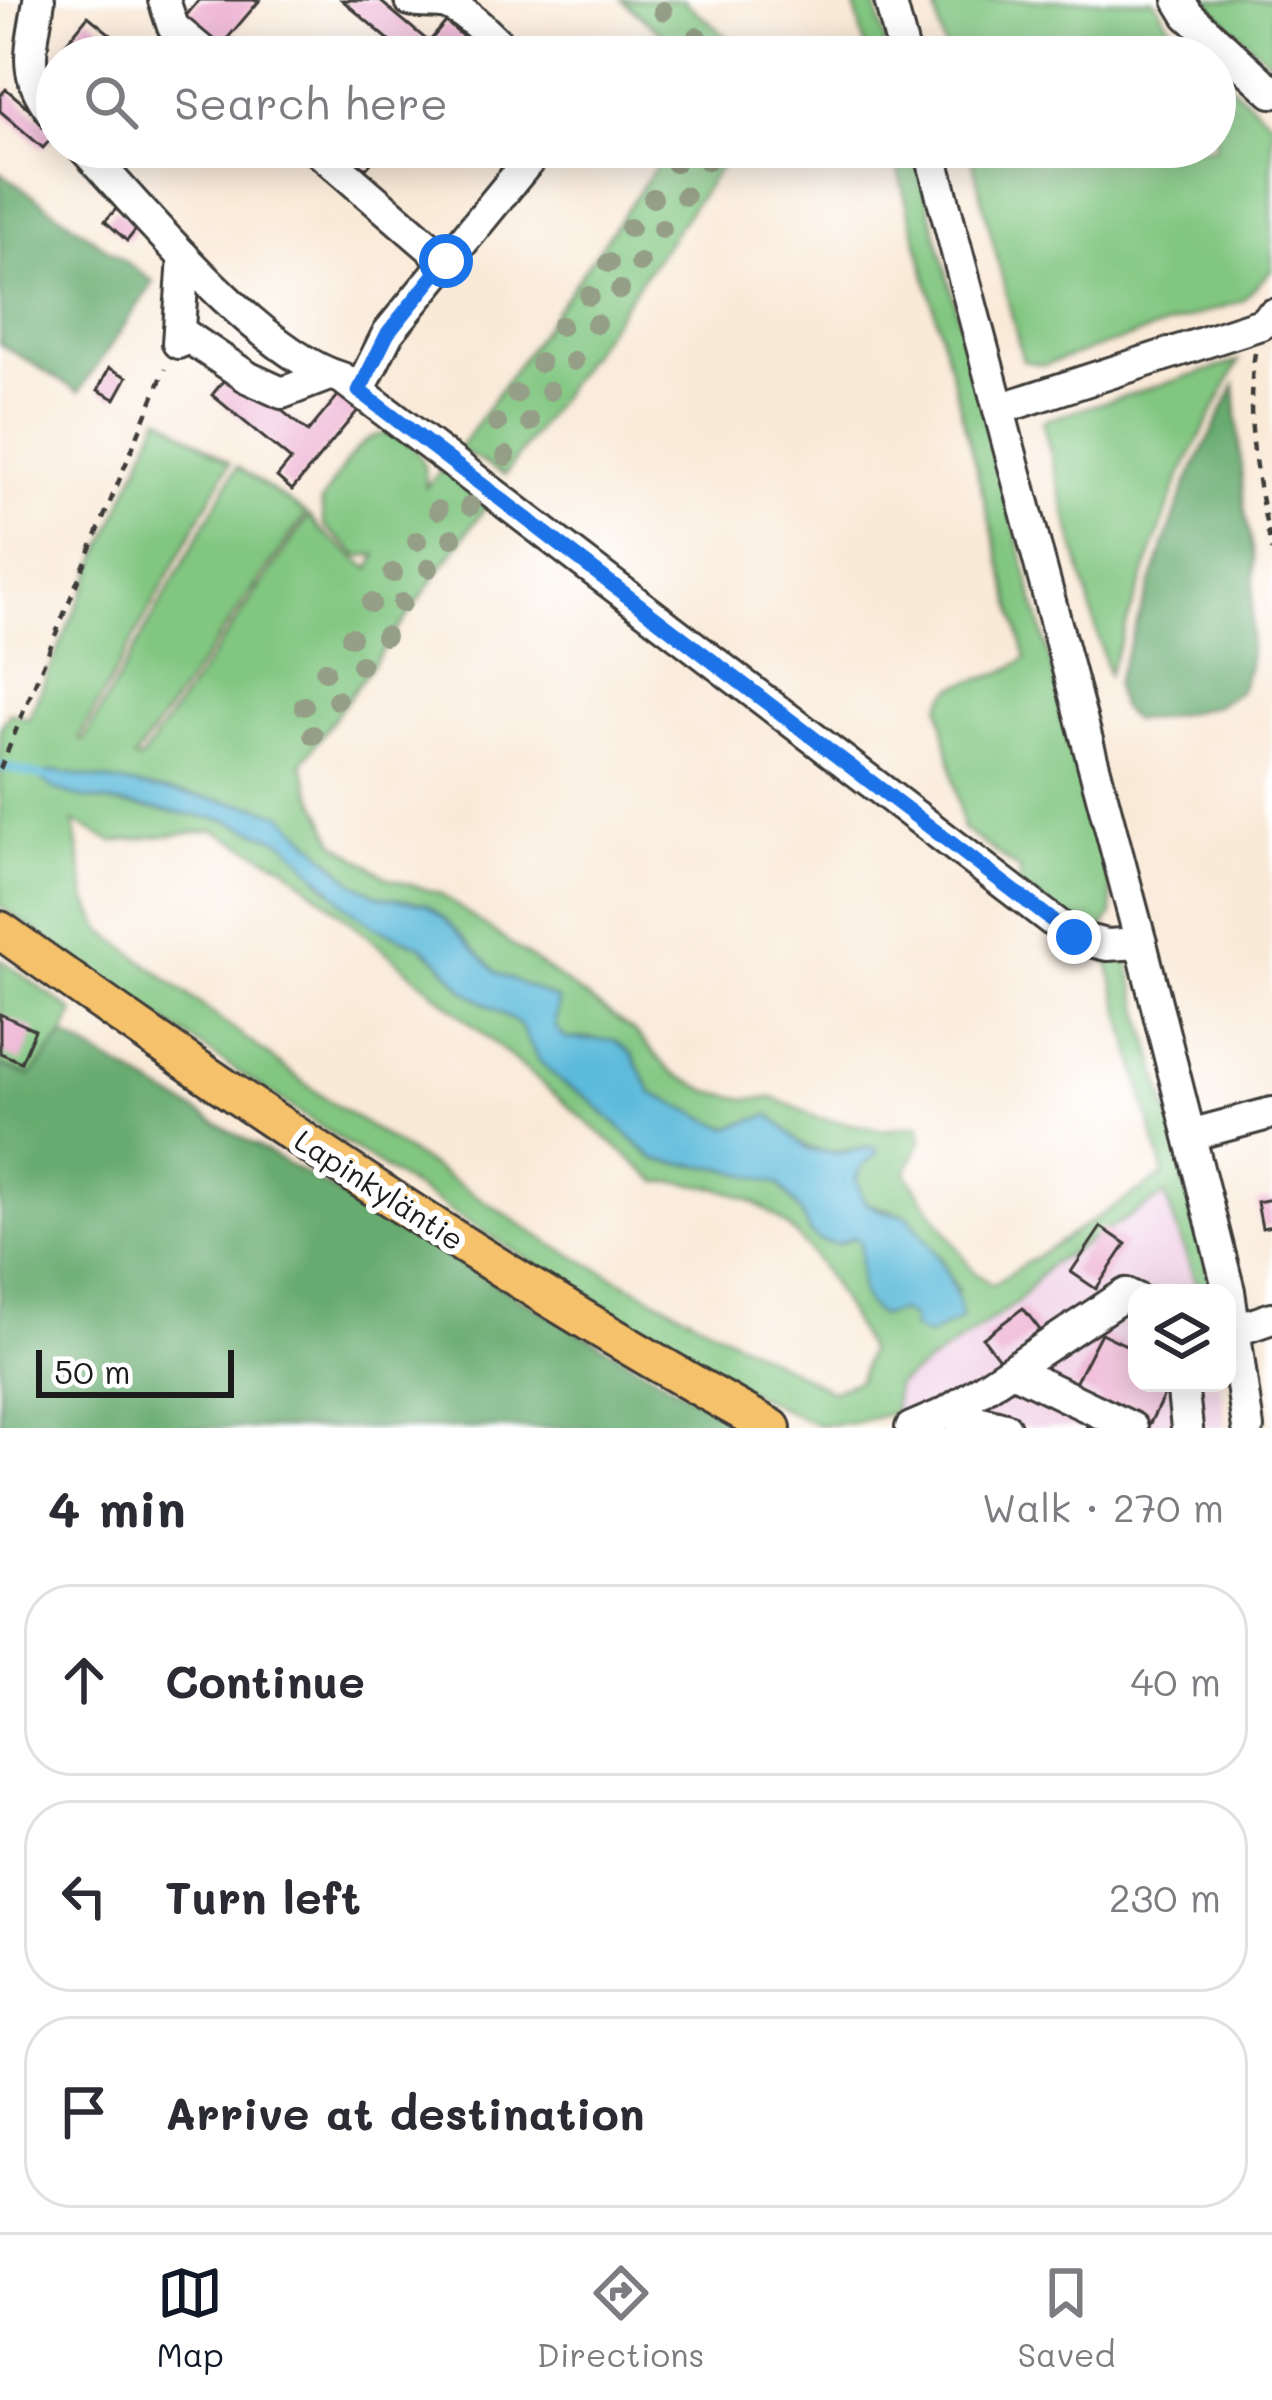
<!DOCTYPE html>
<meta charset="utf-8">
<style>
:root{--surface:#fff;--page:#f2f2f3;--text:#2b2b33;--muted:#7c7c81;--line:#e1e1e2;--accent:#111827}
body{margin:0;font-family:Mali,sans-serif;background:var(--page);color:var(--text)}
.controls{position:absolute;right:36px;bottom:36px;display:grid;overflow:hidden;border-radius:24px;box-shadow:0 6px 30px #0003}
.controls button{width:108px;height:108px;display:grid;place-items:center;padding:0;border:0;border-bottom:3px solid var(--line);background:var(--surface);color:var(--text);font:60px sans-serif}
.scale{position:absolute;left:36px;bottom:30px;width:198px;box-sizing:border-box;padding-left:12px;border:6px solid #1c1c1c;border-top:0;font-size:33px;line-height:42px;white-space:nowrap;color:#1c1c1c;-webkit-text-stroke:9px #fff;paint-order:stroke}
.stop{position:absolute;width:36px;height:36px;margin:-27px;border:9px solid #1a73e8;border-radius:50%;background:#fff}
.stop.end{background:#1a73e8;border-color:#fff;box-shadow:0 3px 12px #0008}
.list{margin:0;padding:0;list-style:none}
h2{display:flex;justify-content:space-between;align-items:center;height:156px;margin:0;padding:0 48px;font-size:51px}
h2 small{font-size:39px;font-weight:400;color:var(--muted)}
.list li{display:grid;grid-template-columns:78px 1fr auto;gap:36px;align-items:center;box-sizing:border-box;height:192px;margin:0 24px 24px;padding:0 24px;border:3px solid var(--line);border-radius:48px}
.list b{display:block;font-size:45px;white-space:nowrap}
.list em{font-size:39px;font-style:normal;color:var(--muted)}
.icon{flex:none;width:66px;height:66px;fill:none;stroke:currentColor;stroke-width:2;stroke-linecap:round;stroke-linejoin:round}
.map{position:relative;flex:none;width:1272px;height:1428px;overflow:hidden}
.search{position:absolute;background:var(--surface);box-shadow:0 6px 30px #0003;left:36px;right:36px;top:36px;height:132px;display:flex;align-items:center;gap:30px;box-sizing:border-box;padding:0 42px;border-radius:66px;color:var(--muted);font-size:45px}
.sheet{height:804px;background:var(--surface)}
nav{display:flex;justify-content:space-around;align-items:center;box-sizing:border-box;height:168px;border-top:3px solid var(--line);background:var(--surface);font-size:33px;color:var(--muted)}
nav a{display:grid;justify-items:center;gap:6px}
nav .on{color:var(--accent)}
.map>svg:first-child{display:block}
</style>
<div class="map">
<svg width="1272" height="1428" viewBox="0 0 1272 1428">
<rect width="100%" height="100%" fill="#fff"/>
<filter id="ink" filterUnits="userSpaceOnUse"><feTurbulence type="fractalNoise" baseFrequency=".00833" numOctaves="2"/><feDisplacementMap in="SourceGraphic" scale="24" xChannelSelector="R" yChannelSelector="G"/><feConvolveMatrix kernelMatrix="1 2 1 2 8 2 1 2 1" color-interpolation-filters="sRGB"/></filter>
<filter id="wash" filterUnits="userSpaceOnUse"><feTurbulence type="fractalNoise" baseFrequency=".004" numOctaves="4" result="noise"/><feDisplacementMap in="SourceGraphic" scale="48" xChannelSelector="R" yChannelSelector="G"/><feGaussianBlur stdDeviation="2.7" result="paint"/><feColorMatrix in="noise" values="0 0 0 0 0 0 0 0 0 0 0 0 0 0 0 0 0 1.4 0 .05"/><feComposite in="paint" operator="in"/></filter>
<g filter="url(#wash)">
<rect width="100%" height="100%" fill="#f9e9d7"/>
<!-- built -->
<path fill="#f0d0e5" d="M1166 1194 1199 1293H1137V1383H1221L1225 1428H910L894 1413 895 1386 1017 1303 1048 1266Z"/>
<!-- green -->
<g fill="#81c681" stroke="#4e714e" stroke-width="3" fill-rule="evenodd">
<path d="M622 0H683L751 57H689Z"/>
<path d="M853 0H874L889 57H868Z"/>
<path d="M933 0H1154L1180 42 1198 57H947Z"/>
<path d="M1205 0H1272V64L1207 3Z"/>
<path d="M1215 72 1272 122V270L1242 301 1044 365 1023 361 969 147H1215Z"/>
<path d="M670 147H734L505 475 459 449Z"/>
<path d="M892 147H913L1111 889 1112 915 1103 928C1073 933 1041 900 1018 884L1021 871 963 829 940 707C950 677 974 684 998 674 1008 670 1017 664 1026 659Z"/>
<path d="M1239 361 1179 478 1108 675 1042 421Z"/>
<path d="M160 416 230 463 79 739 84 740 237 467 306 514 134 759 140 760 309 516 320 530 370 569 377 555 359 556 324 526 321 502C334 483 348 453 367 440 399 418 432 458 425 488L443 468 489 502 302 763 311 791 335 842 388 878 439 893 635 1032 671 1072 709 1091 746 1099 774 1098 819 1118 884 1130 920 1125 921 1141 906 1173 974 1272 992 1285 1164 1175 1108 963 1073 944 1121 953 1128 961 1215 1293H1199L1165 1195 1048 1266 1017 1303 896 1385 894 1413 853 1423 817 1425C726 1384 640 1328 555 1276 365 1160 181 1035 0 906V729L10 712 28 719ZM54 771 259 807 336 864 353 882 379 896 426 904 497 973 558 1000 555 1027 566 1039 591 1038 632 1054 652 1093 728 1128 770 1115C802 1153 821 1157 868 1146L877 1154 863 1165 856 1178 864 1202 908 1216 941 1259 958 1292 912 1317 900 1311 882 1316 860 1242 855 1237 838 1244 809 1232 801 1211 780 1184 722 1168 655 1160 587 1097 561 1082 539 1060 520 1025 464 990 440 962 421 946 375 927 322 883 305 859 285 842 226 820 82 798 39 776ZM74 822 113 842 214 830 286 867 658 1182C782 1181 817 1253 868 1351L859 1380 832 1391 553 1245 322 1096 103 931 87 902Z"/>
<path d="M0 959 74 1012 64 1035 31 1076 0 1065Z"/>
</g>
<!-- forest -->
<g fill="#68ab6f" stroke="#426446" stroke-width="3">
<path d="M0 172 154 282 79 392 0 344Z"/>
<path d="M1235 385 1244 507 1255 558 1249 666 1239 692 1215 706 1157 719 1133 720 1120 707 1115 684 1186 484Z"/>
<path d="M64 1035 746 1428H0V1065L31 1076Z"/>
</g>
<!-- water -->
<path fill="#5cbada" stroke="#3c6b7b" stroke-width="3" d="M54 771 259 807 283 815 353 882 379 896 426 904 443 917 497 973 558 1000 555 1027 566 1039 615 1040 632 1054 652 1093 728 1128 770 1115 808 1150 839 1153 876 1147 877 1154 863 1165 856 1178 864 1202 880 1210 908 1216C933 1248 955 1276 962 1318L928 1336 913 1329 912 1317 900 1311 881 1316C851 1300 863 1271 860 1242L854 1237 837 1244 820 1241 809 1232 800 1211 779 1184 722 1168 655 1160 587 1097 561 1082 538 1060 520 1025 464 990 440 962 421 946 375 927 348 907 285 842 226 820 82 798 55 790 38 776Z"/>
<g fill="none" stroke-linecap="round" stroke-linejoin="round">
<!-- stream -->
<path stroke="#5cbada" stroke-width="8" d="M0 766 45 777"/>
</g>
<g id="blocks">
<!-- building -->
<g fill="#ecabcf">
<path d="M199 0H260L220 47 185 17Z"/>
<path d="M342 0H379L429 42 446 22 472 45 462 57H409Z"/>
<path d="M88 16 115 38 100 57H55Z"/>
<path d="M6 89 57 132 43 148 0 111V96Z"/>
<path d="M340 147H385L366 169Z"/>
<path d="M116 209 138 227 127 241 105 221Z"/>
<path d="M109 368 127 377 115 399 98 390Z"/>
<path d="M232 370 308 432 341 392 360 408 292 490 277 477 291 460 212 395Z"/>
<path d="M0 1014 35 1030 21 1062 0 1053Z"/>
<path d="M1272 1199V1226L1262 1228 1257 1202Z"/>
<path d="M1101 1227 1126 1244 1096 1289 1071 1272Z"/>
<path d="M1023 1308 1040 1330 1000 1360 983 1338Z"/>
<path d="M1137 1329V1383H1170L1150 1423 1145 1428H1086L1101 1399 1074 1385 1101 1333 1128 1346Z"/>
</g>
</g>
</g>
<g filter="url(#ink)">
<use href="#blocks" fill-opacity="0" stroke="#3d3b38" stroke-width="3"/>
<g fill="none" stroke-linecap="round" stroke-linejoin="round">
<defs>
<g id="minor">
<path d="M39 0C31 54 20 73 57 118"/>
<path d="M164 0 173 27 209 57"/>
<path d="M410 0C423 5 437 0 449 5 473 16 493 40 512 57"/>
<path d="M890 0 905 57"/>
<path d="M1179 0 1188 15 1272 92"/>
<path d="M83 147C142 211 262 356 342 378L1074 937 1107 945 1141 943"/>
<path d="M314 147 446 261"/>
<path d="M929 147 1141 943 1229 1291 1248 1428"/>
<path d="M179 331 249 378 282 393 329 375"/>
<path d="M178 343 184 257"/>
<path d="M359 391 388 333 540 147"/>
<path d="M999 409 1261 324 1272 315"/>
<path d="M1190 1135 1272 1113"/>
<path d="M1237 1330 1272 1318"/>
<path d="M1012 1370 1132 1428"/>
<path d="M1182 1383 1187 1428"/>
<path d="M946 1413 1126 1294 1137 1299"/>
<path d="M911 1428 946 1413 1005 1428"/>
</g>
<path id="major" d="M0 930C249 1108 504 1280 772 1428"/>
</defs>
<!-- minor casing -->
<use href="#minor" stroke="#3d3b38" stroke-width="36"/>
<!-- major casing -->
<use href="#major" stroke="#3d3b38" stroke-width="42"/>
<!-- path -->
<g stroke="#3d3b38" stroke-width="4.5" stroke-dasharray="9 9" stroke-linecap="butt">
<path d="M1255 353C1244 422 1258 484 1272 551"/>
<path d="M0 769 165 369"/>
</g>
<!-- minor -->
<use href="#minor" stroke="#fff" stroke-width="30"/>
<!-- major -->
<use href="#major" stroke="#f5c16b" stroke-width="36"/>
</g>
<!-- trees -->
<g fill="#959e86">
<circle cx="663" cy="11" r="10"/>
<circle cx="697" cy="37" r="10"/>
<circle cx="707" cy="161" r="10"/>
<circle cx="675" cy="163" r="10"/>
<circle cx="685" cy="196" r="10"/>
<circle cx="653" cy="198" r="10"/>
<circle cx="630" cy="228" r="10"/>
<circle cx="662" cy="229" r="10"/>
<circle cx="609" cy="263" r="10"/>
<circle cx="640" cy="263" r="10"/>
<circle cx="620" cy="290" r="10"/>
<circle cx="589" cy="296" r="10"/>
<circle cx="596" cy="324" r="10"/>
<circle cx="561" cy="326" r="10"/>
<circle cx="574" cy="361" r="10"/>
<circle cx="540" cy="363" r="10"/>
<circle cx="550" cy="391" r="10"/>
<circle cx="516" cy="394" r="10"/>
<circle cx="530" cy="422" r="10"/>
<circle cx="497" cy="423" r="10"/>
<circle cx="506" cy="456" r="10"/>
<circle cx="470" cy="506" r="10"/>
<circle cx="438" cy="510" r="10"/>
<circle cx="452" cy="538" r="10"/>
<circle cx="417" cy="541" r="10"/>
<circle cx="429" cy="568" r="10"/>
<circle cx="393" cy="573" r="10"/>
<circle cx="371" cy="603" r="10"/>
<circle cx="402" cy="603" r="10"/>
<circle cx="385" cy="636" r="10"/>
<circle cx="351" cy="637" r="10"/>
<circle cx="361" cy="665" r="10"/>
<circle cx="325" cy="671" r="10"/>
<circle cx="337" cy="700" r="10"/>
<circle cx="304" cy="706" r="10"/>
<circle cx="313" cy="735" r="10"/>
</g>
</g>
<g fill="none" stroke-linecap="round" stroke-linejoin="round" filter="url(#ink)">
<!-- route -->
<path stroke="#1a73e8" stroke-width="15" d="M446 261 388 333 359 391 1074 937"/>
</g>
<g text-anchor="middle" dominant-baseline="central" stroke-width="12" stroke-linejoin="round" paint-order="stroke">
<!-- street labels -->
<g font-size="30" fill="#1c1c1c" stroke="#fff">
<text transform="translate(380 1189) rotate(33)">Lapinkyläntie</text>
</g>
</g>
</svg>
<div class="controls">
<button><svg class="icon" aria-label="layers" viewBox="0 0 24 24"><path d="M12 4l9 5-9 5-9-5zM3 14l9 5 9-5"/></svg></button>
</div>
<div class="scale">50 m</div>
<div class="stop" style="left:446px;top:261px"></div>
<div class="stop end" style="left:1074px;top:937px"></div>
<div class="search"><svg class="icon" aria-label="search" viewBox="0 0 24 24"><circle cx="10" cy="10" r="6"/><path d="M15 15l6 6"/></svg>Search here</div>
</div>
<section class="sheet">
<h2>4 min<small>Walk · 270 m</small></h2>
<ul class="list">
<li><svg class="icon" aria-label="ahead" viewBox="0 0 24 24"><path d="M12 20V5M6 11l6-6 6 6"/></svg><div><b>Continue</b></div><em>40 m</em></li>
<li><svg class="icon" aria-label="left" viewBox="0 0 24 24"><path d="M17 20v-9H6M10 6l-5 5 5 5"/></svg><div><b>Turn left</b></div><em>230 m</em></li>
<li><svg class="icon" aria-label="arrive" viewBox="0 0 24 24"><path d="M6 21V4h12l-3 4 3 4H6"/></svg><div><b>Arrive at destination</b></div></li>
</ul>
</section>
<nav>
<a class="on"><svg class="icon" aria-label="map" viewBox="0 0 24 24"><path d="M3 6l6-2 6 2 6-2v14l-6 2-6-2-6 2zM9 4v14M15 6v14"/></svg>Map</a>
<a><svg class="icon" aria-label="directions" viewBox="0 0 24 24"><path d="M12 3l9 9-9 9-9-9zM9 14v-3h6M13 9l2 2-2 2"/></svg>Directions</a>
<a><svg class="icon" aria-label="saved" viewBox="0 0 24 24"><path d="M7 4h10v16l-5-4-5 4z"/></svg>Saved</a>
</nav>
